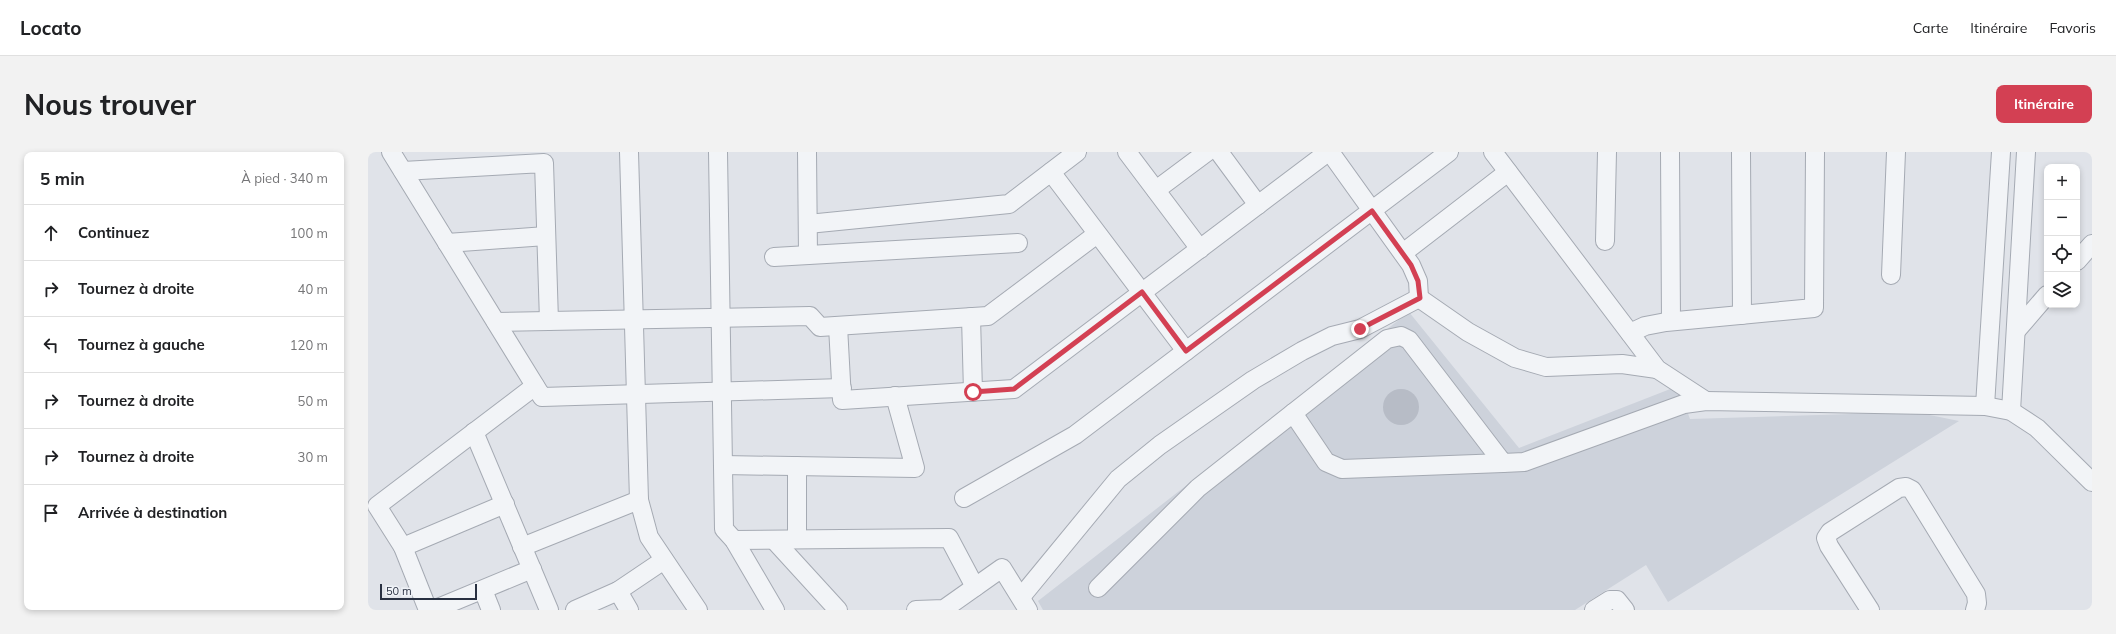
<!DOCTYPE html>
<html lang="fr">
<meta charset="utf-8">
<style>
:root{--surface:#fff;--page:#f2f2f2;--text:#202124;--muted:#757577;--line:#e0e0e0;--accent:#d34053}
body{margin:0;font-family:Mulish,sans-serif;background:var(--page);color:var(--text)}
.controls{position:absolute;right:12px;top:12px;display:grid;overflow:hidden;border-radius:8px;box-shadow:0 2px 6px #0003}
.controls button{width:36px;height:36px;display:grid;place-items:center;padding:0;border:0;border-bottom:1px solid var(--line);background:var(--surface);color:var(--text);font:20px sans-serif}
.scale{position:absolute;left:12px;bottom:10px;width:97px;box-sizing:border-box;padding-left:4px;border:2px solid #283041;border-top:0;font-size:11px;line-height:14px;white-space:nowrap;color:#283041;-webkit-text-stroke:3px #eff2f7;paint-order:stroke}
.stop{position:absolute;width:12px;height:12px;margin:-9px;border:3px solid #d34053;border-radius:50%;background:#fff}
.stop.end{background:#d34053;border-color:#fff;box-shadow:0 1px 4px #0008}
.list{margin:0;padding:0;list-style:none}
h2{display:flex;justify-content:space-between;align-items:center;height:52px;margin:0;padding:0 16px;font-size:17px}
h2 small{font-size:13px;font-weight:400;color:var(--muted)}
.list li{display:grid;grid-template-columns:26px 1fr auto;gap:12px;align-items:center;box-sizing:border-box;height:56px;padding:0 16px;border-top:1px solid var(--line)}
.list b{display:block;font-size:15px;white-space:nowrap}
.list em{font-size:13px;font-style:normal;color:var(--muted)}
.icon{flex:none;width:22px;height:22px;fill:none;stroke:currentColor;stroke-width:2;stroke-linecap:round;stroke-linejoin:round}
.map{position:relative;flex:none;width:1724px;height:458px;overflow:hidden;border-radius:8px}
header{display:flex;align-items:center;gap:24px;box-sizing:border-box;height:56px;padding:0 20px;background:var(--surface);border-bottom:1px solid var(--line)}
header strong{font-size:19px}
nav{display:flex;gap:22px;margin-inline-start:auto;font-size:14px}
.intro{display:flex;align-items:center;justify-content:space-between;box-sizing:border-box;height:96px;padding:0 24px}
h1{margin:0;font-size:28px}
.button{padding:10px 18px;border-radius:8px;background:var(--accent);color:#fff;font-size:14px;font-weight:700}
main{display:flex;gap:24px;padding:0 24px}
aside{flex:1;background:var(--surface);border-radius:8px;box-shadow:0 2px 6px #0003}
.map>svg:first-child{display:block}
</style>
<header>
<strong>Locato</strong>
<nav><a>Carte</a><a>Itinéraire</a><a>Favoris</a></nav>
</header>
<div class="intro"><h1>Nous trouver</h1><a class="button">Itinéraire</a></div>
<main>
<aside>
<h2>5 min<small>À pied · 340 m</small></h2>
<ul class="list">
<li><svg class="icon" aria-label="ahead" viewBox="0 0 24 24"><path d="M12 20V5M6 11l6-6 6 6"/></svg><div><b>Continuez</b></div><em>100 m</em></li>
<li><svg class="icon" aria-label="right" viewBox="0 0 24 24"><path d="M7 20v-9h11M14 6l5 5-5 5"/></svg><div><b>Tournez à droite</b></div><em>40 m</em></li>
<li><svg class="icon" aria-label="left" viewBox="0 0 24 24"><path d="M17 20v-9H6M10 6l-5 5 5 5"/></svg><div><b>Tournez à gauche</b></div><em>120 m</em></li>
<li><svg class="icon" aria-label="right" viewBox="0 0 24 24"><path d="M7 20v-9h11M14 6l5 5-5 5"/></svg><div><b>Tournez à droite</b></div><em>50 m</em></li>
<li><svg class="icon" aria-label="right" viewBox="0 0 24 24"><path d="M7 20v-9h11M14 6l5 5-5 5"/></svg><div><b>Tournez à droite</b></div><em>30 m</em></li>
<li><svg class="icon" aria-label="arrive" viewBox="0 0 24 24"><path d="M6 21V4h12l-3 4 3 4H6"/></svg><div><b>Arrivée à destination</b></div></li>
</ul>
</aside>
<div class="map">
<svg width="1724" height="458" viewBox="0 0 1724 458">
<rect width="100%" height="100%" fill="#e0e3e9"/>
<!-- built -->
<path fill="#cdd2db" d="M1041 160 1151 296 1310 234 1322 267 1547 260 1591 269 1300 450 1278 413 1207 458H675L670 449Z"/>
<!-- building -->
<circle fill="#b7bcc6" cx="1033" cy="255" r="18"/>
<g fill="none" stroke-linecap="round" stroke-linejoin="round">
<defs>
<g id="minor">
<path d="M23 0 174 245 474 236"/>
<path d="M261 0 271 348 281 385 330 458"/>
<path d="M350 0 356 377 366 388 407 458"/>
<path d="M439 0 440 103"/>
<path d="M759 0 832 97"/>
<path d="M851 0 890 53"/>
<path d="M962 0 1043 113 1050 129 1051 146"/>
<path d="M1125 0 1289 217 1338 249"/>
<path d="M1302 0 1303 169"/>
<path d="M1373 0 1374 163"/>
<path d="M35 19 176 11 181 169"/>
<path d="M683 20 818 199"/>
<path d="M788 38 839 0"/>
<path d="M440 72 641 52 709 0"/>
<path d="M1237 89 1239 0"/>
<path d="M79 91 178 84"/>
<path d="M1035 101 1140 20"/>
<path d="M406 105 650 91"/>
<path d="M1709 109 1724 92"/>
<path d="M1523 123 1528 0"/>
<path d="M1051 146 1100 180 1147 206 1178 215 1254 212 1289 217"/>
<path d="M603 165 605 240"/>
<path d="M128 170 442 164 452 175 620 164 729 82"/>
<path d="M470 174 474 248 646 237 960 0"/>
<path d="M1648 179 1679 143"/>
<path d="M1262 181 1277 174 1298 170 1446 156 1447 0"/>
<path d="M1617 254 1633 0"/>
<path d="M1643 259 1658 0"/>
<path d="M925 261 958 310 974 317 1135 311"/>
<path d="M106 280 181 458"/>
<path d="M355 313 547 316 527 244"/>
<path d="M596 346 707 283 1081 0"/>
<path d="M429 387V314"/>
<path d="M366 388 581 386 607 435"/>
<path d="M406 388 470 458"/>
<path d="M35 395 137 352"/>
<path d="M154 395 271 348"/>
<path d="M730 436 830 336 1019 187 1033 184 1041 188 1135 311 1156 310 1316 252 1338 249 1617 254 1643 259 1669 276 1724 330"/>
<path d="M115 438 123 458"/>
<path d="M250 439 261 458"/>
<path d="M653 445 750 327 792 293 885 228 934 199 964 184 992 177 1051 146"/>
<path d="M60 458 35 395 9 354 167 234"/>
<path d="M65 458 164 417"/>
<path d="M207 458 250 439 296 408"/>
<path d="M548 458 576 457 634 416 660 458"/>
<path d="M1226 458 1242 448H1249L1257 458"/>
<path d="M1502 458 1461 394 1458 386 1462 380 1531 336 1538 335 1544 338 1608 442 1609 451 1607 458"/>
</g>
</defs>
<!-- minor casing -->
<use href="#minor" stroke="#a5aab3" stroke-width="20"/>
<!-- minor -->
<use href="#minor" stroke="#f2f4f7" stroke-width="18"/>
</g>
<g fill="none" stroke-linecap="round" stroke-linejoin="round">
<!-- route -->
<path stroke="#d34053" stroke-width="5" d="M605 240 646 237 774 140 818 199 1004 59 1043 113 1050 129 1052 146 992 177"/>
</g>
</svg>
<div class="controls">
<button>+</button>
<button>−</button>
<button><svg class="icon" aria-label="locate" viewBox="0 0 24 24"><circle cx="12" cy="12" r="6"/><path d="M12 2v4M12 18v4M2 12h4M18 12h4"/></svg></button>
<button><svg class="icon" aria-label="layers" viewBox="0 0 24 24"><path d="M12 4l9 5-9 5-9-5zM3 14l9 5 9-5"/></svg></button>
</div>
<div class="scale">50 m</div>
<div class="stop" style="left:605px;top:240px"></div>
<div class="stop end" style="left:992px;top:177px"></div>
</div>
</main>
